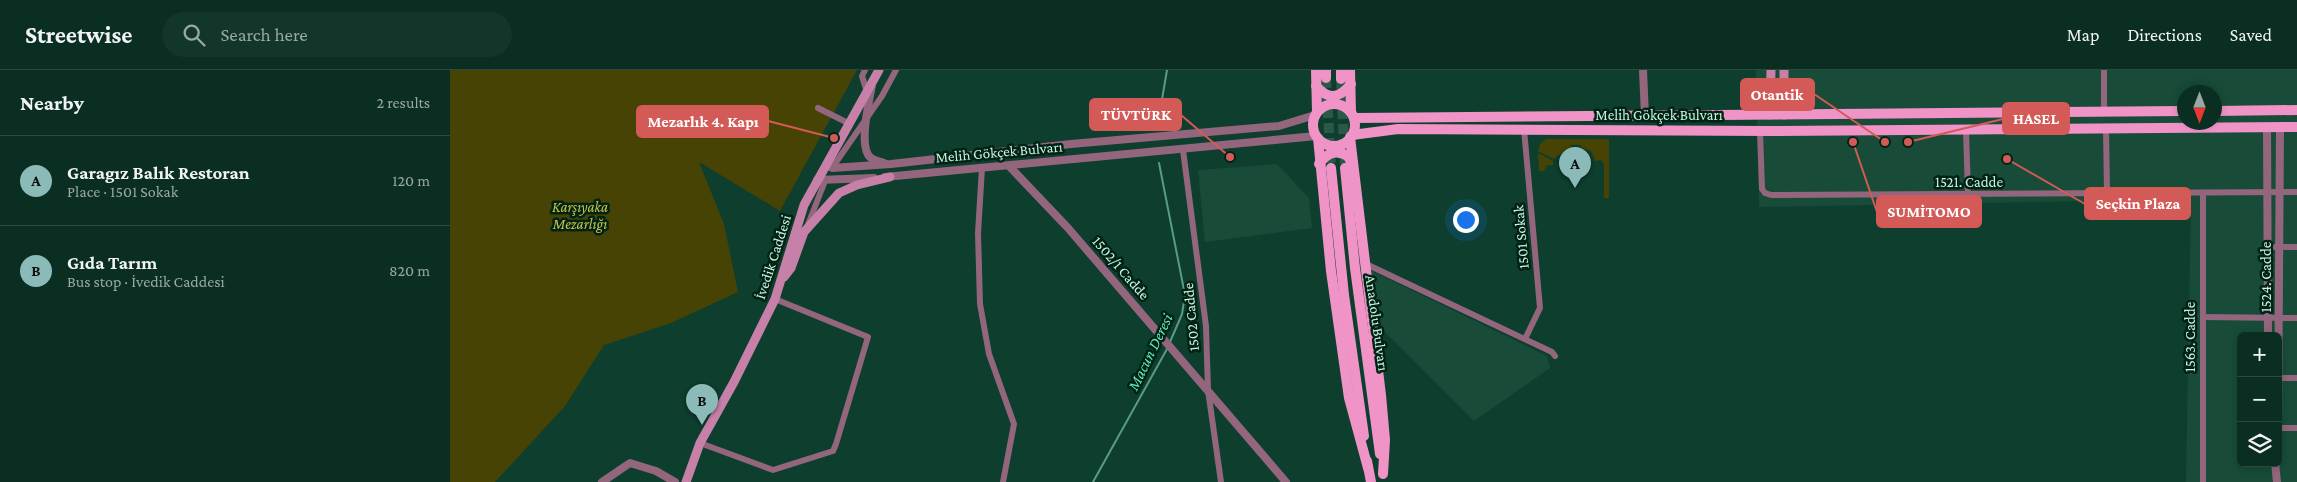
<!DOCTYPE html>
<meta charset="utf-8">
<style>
:root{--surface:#0a2e22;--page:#13362a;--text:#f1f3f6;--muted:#99a8a5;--line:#2a4a40;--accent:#8bbbb9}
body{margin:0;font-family:"Crimson Pro",serif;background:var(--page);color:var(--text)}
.controls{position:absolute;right:15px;bottom:15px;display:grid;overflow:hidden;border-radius:8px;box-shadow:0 2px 8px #0003}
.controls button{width:45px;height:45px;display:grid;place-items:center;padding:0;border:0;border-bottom:1px solid var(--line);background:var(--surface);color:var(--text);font:25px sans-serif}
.compass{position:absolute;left:1727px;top:15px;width:45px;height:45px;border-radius:50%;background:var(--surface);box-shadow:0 2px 8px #0003;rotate:180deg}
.you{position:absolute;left:1015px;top:149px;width:18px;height:18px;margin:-12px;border:4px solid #fff;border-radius:50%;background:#1a73e8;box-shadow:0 0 0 8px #1a73e833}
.badge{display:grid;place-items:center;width:32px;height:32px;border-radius:50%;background:var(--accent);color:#111;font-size:16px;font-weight:700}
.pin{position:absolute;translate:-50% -41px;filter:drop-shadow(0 1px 2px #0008)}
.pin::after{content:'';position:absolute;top:26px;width:18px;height:15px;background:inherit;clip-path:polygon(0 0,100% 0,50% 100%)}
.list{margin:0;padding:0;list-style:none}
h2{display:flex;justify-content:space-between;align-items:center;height:65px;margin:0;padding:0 20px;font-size:21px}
h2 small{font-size:16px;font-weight:400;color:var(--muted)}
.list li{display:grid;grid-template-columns:32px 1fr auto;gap:15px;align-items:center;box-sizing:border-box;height:90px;padding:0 20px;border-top:1px solid var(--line)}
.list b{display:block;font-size:19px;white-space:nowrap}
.list p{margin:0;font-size:16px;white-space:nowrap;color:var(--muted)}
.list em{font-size:16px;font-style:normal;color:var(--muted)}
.icon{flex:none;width:28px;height:28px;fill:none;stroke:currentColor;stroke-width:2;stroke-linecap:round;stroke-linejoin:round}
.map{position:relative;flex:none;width:1847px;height:412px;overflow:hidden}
header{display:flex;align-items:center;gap:30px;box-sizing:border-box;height:70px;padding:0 25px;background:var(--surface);border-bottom:1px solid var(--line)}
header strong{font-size:24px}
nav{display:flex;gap:28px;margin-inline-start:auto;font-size:18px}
.search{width:350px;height:45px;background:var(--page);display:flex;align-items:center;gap:12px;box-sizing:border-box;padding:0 18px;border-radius:28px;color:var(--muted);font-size:19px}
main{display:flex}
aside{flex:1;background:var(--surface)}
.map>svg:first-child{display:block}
</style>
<header>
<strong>Streetwise</strong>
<div class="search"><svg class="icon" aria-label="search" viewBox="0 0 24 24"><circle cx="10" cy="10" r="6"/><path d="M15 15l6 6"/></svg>Search here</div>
<nav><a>Map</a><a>Directions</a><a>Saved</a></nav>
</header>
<main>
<aside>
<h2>Nearby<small>2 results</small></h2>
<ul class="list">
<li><span class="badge">A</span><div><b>Garagız Balık Restoran</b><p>Place · 1501 Sokak</p></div><em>120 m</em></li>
<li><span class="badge">B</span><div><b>Gıda Tarım</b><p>Bus stop · İvedik Caddesi</p></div><em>820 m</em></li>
</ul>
</aside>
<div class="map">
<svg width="1847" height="412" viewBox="0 0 1847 412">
<rect width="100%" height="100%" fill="#0e3e2d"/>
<!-- built -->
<g fill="#184c39" fill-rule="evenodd">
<path d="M1306 0H1847V412H1736L1741 129 1309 137ZM1734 22H1764V52H1734ZM1791 266H1828V393H1791Z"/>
<path d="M827 94 859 128 862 158 755 172 748 100Z"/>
<path d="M920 200 1097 286 1100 298 1024 351 927 254Z"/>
</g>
<!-- green -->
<g fill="#474305">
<path d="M0 0H407L330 141 249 92 274 154 288 222 221 253 154 275 115 336 45 412H0Z"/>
<path d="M1096 69H1159V128H1154V94L1151 90 1145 91 1141 81 1131 78 1130 75H1121V79L1114 81 1104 89 1088 81 1090 74Z"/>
<path d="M1088 83 1103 91V95H1097L1094 101H1089Z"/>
</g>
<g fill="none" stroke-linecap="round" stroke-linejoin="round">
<!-- stream -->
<g stroke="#599c83" stroke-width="2">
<path d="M708 53 717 0"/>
<path d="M709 93 735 225 732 244 720 272"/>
<path d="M643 412 717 279"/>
</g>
<!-- primary-tunnel -->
<g stroke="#2a5948" stroke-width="10" stroke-dasharray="10 5" stroke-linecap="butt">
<path d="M876 8 881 98"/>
<path d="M891 9 895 98"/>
</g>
<!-- minor -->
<g stroke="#93667e" stroke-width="6">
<path d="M415 0 412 6 417 22"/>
<path d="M1654 0V42"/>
<path d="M368 38 400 54"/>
<path d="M1656 58 1657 123"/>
<path d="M1074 59 1090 238 1075 269"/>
<path d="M1516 60 1518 124"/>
<path d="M1310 61 1312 119 1315 123 1321 125 1847 122"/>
<path d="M733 80 756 256 758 320 771 412"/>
<path d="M382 98 432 26 446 0"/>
<path d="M532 98 528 163 530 234 539 284 564 354 553 412"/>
<path d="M357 157 375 111"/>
<path d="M1817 177H1847"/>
<path d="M916 194 1102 282 1105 286"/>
<path d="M1753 247 1847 248"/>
<path d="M1829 308H1847"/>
<path d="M1828 358H1847"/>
<path d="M250 373 323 400 383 381 386 374 418 267 325 229"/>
<path d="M1753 412V123"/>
</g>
<!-- tertiary -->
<g stroke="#93667e" stroke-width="8">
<path d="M1193 0 1195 46"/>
<path d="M422 15C419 32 409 73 419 86 423 91 429 91 434 93"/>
<path d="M1817 57 1818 266"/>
<path d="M376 95 382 98 441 94 621 74 829 56 865 45"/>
<path d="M559 96 618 158 836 412"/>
<path d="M435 107 866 66"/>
<path d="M367 110 424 108"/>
<path d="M1828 356 1830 57"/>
<path d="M1825 393 1827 412"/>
<path d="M152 412 180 393 206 401 225 412"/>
</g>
<!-- secondary -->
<g stroke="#c780a8" stroke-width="9">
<path d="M1334 0V45"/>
<path d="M1297 44 1312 32 1320 19"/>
<path d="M1320 45 1321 0"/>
<path d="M334 207 341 198 354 162 389 123 407 115 440 107"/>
<path d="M236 412 250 373 284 312 325 229 354 135 429 0"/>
</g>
<!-- primary -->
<g stroke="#f094c8" stroke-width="10">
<path d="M866 0 867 42"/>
<path d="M876 0V8"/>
<path d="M891 0V9"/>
<path d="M900 0 901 42"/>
<path d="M866 16C878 30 889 29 901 14"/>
<circle cx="884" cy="55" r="21"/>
<path d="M1764 41 1847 40"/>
<path d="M904 48 1734 41"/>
<path d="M902 65 948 59 1321 61 1847 57"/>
<path d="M900 67 931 325 935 370 933 404"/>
<path d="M868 68 881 201 899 328 918 398"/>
<path d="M869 94C877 83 885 79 898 86L902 94"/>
<path d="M881 98 894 225 914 366"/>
<path d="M895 98 905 198 930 384"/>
<path d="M917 391 921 412"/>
</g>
</g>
<g text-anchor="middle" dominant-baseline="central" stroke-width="5" stroke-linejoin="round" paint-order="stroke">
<!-- street labels -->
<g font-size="15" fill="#c9f2df" stroke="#002316">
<text x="1209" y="45">Melih Gökçek Bulvarı</text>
<text transform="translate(549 82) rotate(-5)">Melih Gökçek Bulvarı</text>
<text x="1519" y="112">1521. Cadde</text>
<text transform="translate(1071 167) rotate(-95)">1501 Sokak</text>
<text transform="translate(323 187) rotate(-72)">İvedik Caddesi</text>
<text transform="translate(671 198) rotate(49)">1502/1 Cadde</text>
<text transform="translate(1816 207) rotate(-90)">1524. Cadde</text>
<text transform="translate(741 247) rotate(-95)">1502 Cadde</text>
<text transform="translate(927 253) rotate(82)">Anadolu Bulvarı</text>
<text transform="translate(1740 267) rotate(-90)">1563. Cadde</text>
</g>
<!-- park labels -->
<g font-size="15" font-style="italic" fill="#cbc347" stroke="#002316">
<text x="130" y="137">Karşıyaka<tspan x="130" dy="17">Mezarlığı</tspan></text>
</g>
<!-- water labels -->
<g font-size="16" font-style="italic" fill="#60ecb9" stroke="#002316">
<text transform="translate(700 282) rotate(-64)">Macun Deresi</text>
</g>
</g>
<!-- callouts -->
<path fill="none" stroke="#d35a56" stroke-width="2" d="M1435 72L1364 24M780 87L731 45M1458 72L1553 49M384 68L318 51M1557 89L1635 134M1403 72L1427 142"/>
<g fill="#d35a56" stroke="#002316" stroke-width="2">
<circle cx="1435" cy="72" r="5"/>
<circle cx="780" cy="87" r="5"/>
<circle cx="1458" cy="72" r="5"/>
<circle cx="384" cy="68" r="5"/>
<circle cx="1557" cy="89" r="5"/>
<circle cx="1403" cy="72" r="5"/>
</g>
<g fill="#d35a56" stroke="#d35a56" stroke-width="2">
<rect x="1291" y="9" width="73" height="31" rx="5"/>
<rect x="640" y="29" width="91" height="31" rx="5"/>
<rect x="1553" y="33" width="66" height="31" rx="5"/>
<rect x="187" y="36" width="131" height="31" rx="5"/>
<rect x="1635" y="118" width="105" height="31" rx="5"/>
<rect x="1427" y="126" width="104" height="31" rx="5"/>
</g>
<g font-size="16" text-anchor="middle" font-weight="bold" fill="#fff">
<text x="1327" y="30">Otantik</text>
<text x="686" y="50">TÜVTÜRK</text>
<text x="1586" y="54">HASEL</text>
<text x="253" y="57">Mezarlık 4. Kapı</text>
<text x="1688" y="139">Seçkin Plaza</text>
<text x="1479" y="147">SUMİTOMO</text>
</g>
</svg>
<div class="controls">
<button>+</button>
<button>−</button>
<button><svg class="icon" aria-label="layers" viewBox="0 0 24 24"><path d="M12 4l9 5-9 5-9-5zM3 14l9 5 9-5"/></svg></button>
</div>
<svg class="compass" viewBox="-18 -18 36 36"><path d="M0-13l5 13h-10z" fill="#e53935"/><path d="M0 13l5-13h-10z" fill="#99a8a5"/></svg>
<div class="you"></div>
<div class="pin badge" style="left:1125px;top:118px">A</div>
<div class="pin badge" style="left:252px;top:355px">B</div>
</div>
</main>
